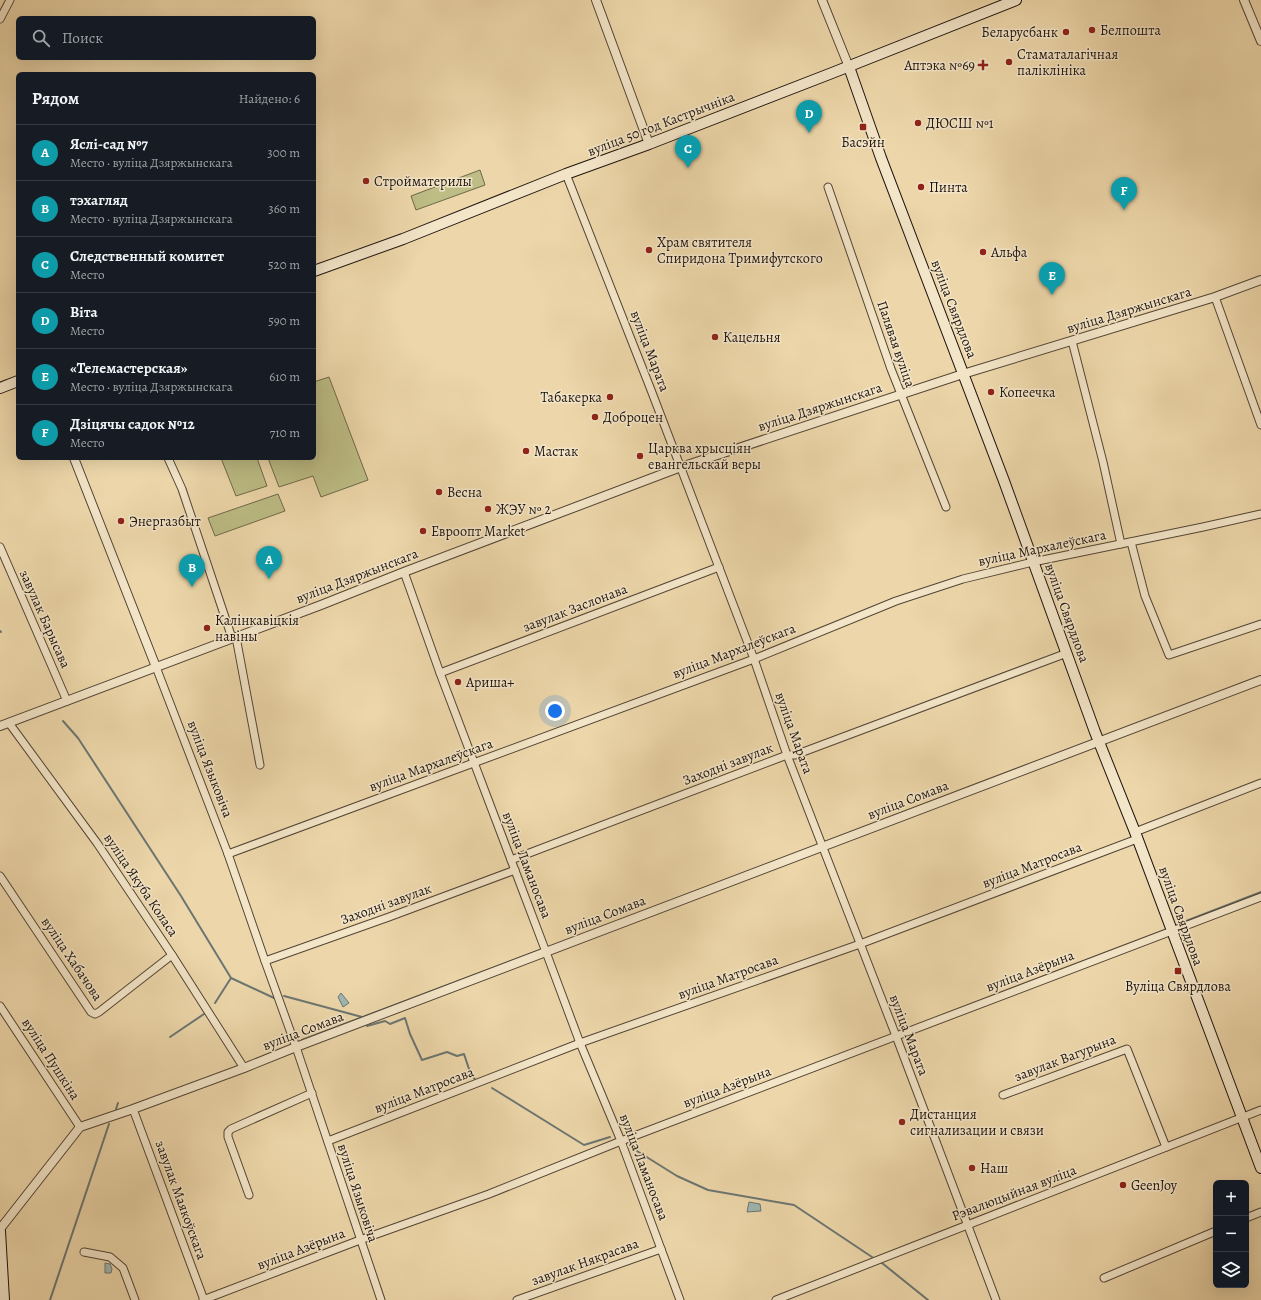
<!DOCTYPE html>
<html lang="ru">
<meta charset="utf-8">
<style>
:root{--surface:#171b24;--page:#242831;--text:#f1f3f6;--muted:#9ea1a6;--line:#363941;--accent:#1a73e8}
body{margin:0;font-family:Alegreya,serif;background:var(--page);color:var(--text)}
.controls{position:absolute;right:12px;bottom:12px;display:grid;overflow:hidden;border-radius:6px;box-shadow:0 4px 16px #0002}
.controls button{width:36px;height:36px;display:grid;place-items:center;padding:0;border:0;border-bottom:1px solid var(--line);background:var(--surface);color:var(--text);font:20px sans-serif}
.you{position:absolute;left:555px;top:711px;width:14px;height:14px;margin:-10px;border:3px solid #fff;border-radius:50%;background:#1a73e8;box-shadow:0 0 0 6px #1a73e833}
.badge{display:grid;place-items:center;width:26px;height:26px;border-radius:50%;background:var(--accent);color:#fff;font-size:13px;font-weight:700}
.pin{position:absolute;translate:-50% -33px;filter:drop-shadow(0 1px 2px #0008)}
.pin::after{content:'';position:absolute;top:21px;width:14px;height:12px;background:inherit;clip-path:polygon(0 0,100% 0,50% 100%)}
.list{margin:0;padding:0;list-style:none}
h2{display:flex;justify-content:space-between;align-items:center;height:52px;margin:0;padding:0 16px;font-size:17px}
h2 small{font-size:13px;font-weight:400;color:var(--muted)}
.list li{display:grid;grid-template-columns:26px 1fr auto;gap:12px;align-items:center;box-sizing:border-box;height:56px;padding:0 16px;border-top:1px solid var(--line)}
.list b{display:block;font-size:15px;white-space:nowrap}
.list p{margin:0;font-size:13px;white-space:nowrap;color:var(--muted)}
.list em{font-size:13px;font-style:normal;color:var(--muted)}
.icon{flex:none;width:22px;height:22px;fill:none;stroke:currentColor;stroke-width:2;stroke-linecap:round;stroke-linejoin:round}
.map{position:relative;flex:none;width:1261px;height:1300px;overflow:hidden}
.search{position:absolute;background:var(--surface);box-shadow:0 4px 16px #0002;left:16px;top:16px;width:300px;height:44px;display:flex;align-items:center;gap:10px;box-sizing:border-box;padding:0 14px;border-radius:6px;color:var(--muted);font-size:15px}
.panel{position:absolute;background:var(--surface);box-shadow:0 4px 16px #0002;left:16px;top:72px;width:300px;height:388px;border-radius:6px}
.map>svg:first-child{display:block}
</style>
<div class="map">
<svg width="1261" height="1300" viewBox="0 0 1261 1300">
<rect width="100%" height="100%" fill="#edd7aa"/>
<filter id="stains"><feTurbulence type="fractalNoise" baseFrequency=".005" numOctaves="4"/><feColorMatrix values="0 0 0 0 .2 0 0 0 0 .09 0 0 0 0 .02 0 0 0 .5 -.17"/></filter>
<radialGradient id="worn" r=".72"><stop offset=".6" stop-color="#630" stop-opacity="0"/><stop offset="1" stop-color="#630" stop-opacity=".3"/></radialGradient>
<!-- green -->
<g fill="#bdbd85" stroke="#6e684a">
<path d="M480 170 485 185 416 210 411 196Z"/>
<path d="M329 377 368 480 321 497 313 476 279 487 268 458H314V382Z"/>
<path d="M221 458H257L267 486 236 496Z"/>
<path d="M278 494 285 511 215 536 208 518Z"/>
</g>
<!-- water -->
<g fill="#9eb7b4" stroke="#6b7672">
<path d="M341 993 349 1003 343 1007 338 997Z"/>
<path d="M749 1202 760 1204 761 1211 747 1212Z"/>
<path d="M105 1263 110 1264 112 1269 111 1273H105Z"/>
</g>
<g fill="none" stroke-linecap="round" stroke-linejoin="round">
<!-- stream -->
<g stroke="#6b7672" stroke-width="2">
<path d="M0 631 1 632"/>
<path d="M63 721 78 738 181 896 231 978 215 1003"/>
<path d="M1181 923 1261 892"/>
<path d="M231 978 274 998"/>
<path d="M284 996 362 1017"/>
<path d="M367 1026 385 1021 390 1024 405 1018 410 1034 422 1060 447 1052 457 1056 464 1054 470 1072 476 1081"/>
<path d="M170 1037 204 1014"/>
<path d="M302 1040 540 950"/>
<path d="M492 1088 584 1145 610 1137"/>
<path d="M116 1109 118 1103"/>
<path d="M637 1151 677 1176 708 1190 794 1205 872 1257"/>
<path d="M882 1263 928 1300"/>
<path d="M50 1300 109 1124"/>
</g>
<defs>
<g id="minor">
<path d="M0 19 10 0"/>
<path d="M566 174 651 390 754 659 787 755 896 1036 996 1300"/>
<path d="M828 187 891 369 946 507"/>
<path d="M1215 297 1261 425"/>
<path d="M1072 341 1103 462 1121 544"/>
<path d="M168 458 182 489 232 638"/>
<path d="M1131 542 1145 596 1169 655 1261 624"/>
<path d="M0 547 67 701"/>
<path d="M404 572 440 673 546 952 580 1043 621 1141 661 1249 680 1300"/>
<path d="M236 637 260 765"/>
<path d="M156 667 228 854 265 961 296 1047 381 1300"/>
<path d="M440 673 719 567"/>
<path d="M9 723 97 843 172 955 244 1068"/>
<path d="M1135 832 1261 783"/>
<path d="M228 854 754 659 896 601 963 579 1033 562 1203 527 1261 514"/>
<path d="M511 860 787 755H795L1067 653"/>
<path d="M0 876 91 1012 95 1014 99 1012 172 955"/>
<path d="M265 961 389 917 515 870"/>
<path d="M0 1006 80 1127"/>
<path d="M1003 1095 1127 1049 1166 1147"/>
<path d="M133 1109 204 1300"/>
<path d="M328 1141 580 1043 860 944 1137 839"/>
<path d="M249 1195 228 1137V1132L231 1129 312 1093"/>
<path d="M1246 1218 1261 1212"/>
<path d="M84 1252 110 1257 123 1268 135 1300"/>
<path d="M1104 1278 1216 1231"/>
<path d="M203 1300 360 1240 489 1194 621 1141 1261 897"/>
<path d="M517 1300 661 1249"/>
<path d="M776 1300 1261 1110"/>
</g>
<g id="tertiary">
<path d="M596 0 649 144"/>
<path d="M822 0 849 67"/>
<path d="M1244 0 1261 41"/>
<path d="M74 458 156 667"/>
<path d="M0 726 321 605 404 572 681 467 963 374 1215 297 1261 280"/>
<path d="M0 1229 80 1127 133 1109 244 1068 296 1047 1261 680"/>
</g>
<g id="secondary">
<path d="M849 67 881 158 1004 481 1095 732 1135 832 1261 1168"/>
<path d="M314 271 403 239 566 174 649 144 832 73 1016 0"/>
<path d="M0 388 18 381"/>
<path d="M0 1231 4 1300"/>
</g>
</defs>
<!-- minor casing -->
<use href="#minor" stroke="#524535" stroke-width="9"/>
<!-- tertiary casing -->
<use href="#tertiary" stroke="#524535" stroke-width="10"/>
<!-- secondary casing -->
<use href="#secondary" stroke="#1e140e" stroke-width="12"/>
<!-- minor -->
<use href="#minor" stroke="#f3e5c8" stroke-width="7"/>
<!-- tertiary -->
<use href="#tertiary" stroke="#f3e5c8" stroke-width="8"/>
<!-- secondary -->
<use href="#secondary" stroke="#f3e5c8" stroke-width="10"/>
</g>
<!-- markers -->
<g fill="#8f2418" stroke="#f3e5c8" stroke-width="1.5">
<circle cx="1092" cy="30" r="4"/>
<circle cx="1066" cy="32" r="4"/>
<circle cx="1009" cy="62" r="4"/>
<path d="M981 59h4v4h4v4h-4v4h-4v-4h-4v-4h4z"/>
<circle cx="918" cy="123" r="4"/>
<rect x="859" y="123" width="8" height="8" rx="2"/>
<circle cx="366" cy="181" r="4"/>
<circle cx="921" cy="187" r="4"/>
<circle cx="649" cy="250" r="4"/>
<circle cx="983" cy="252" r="4"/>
<circle cx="715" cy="337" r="4"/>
<circle cx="991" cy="392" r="4"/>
<circle cx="610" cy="397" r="4"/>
<circle cx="595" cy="417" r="4"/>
<circle cx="526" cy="451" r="4"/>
<circle cx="640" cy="456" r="4"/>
<circle cx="439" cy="492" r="4"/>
<circle cx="488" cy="509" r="4"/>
<circle cx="121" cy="521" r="4"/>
<circle cx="423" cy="531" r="4"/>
<circle cx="207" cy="628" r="4"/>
<circle cx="458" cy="682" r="4"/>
<rect x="1174" y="967" width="8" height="8" rx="2"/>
<circle cx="902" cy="1122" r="4"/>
<circle cx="972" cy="1168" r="4"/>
<circle cx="1123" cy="1185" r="4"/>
</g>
<g text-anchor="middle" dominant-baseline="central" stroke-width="3" stroke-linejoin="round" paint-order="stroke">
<!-- poi labels -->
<g font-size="14" fill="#1e140e" stroke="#f3e5c8" text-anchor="start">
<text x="1100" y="30">Белпошта</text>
<text x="1058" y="32" text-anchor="end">Беларусбанк</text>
<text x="1017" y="54">Стаматалагічная<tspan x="1017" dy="16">паліклініка</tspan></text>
<text x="975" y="65" text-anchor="end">Аптэка №69</text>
<text x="926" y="123">ДЮСШ №1</text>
<text x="863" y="142" text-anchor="middle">Басэйн</text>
<text x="374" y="181">Стройматерилы</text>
<text x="929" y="187">Пинта</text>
<text x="657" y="242">Храм святителя<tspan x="657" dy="16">Спиридона Тримифутского</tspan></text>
<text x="991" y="252">Альфа</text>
<text x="723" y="337">Кацельня</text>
<text x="999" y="392">Копеечка</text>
<text x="602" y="397" text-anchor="end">Табакерка</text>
<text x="603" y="417">Доброцен</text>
<text x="648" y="448">Царква хрысціян<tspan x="648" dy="16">евангельскай веры</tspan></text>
<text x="534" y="451">Мастак</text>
<text x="447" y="492">Весна</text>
<text x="496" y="509">ЖЭУ № 2</text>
<text x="129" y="521">Энергазбыт</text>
<text x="431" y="531">Евроопт Market</text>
<text x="215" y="620">Калінкавіцкія<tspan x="215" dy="16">навіны</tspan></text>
<text x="466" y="682">Ариша+</text>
<text x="1178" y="986" text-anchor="middle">Вуліца Свярдлова</text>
<text x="910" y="1114">Дистанция<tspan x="910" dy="16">сигнализации и связи</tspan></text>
<text x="980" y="1168">Наш</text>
<text x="1131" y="1185">GeenJoy</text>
</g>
<!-- street labels -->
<g font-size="14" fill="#1e140e" stroke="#f3e5c8">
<text transform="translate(661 124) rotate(-21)">вуліца 50 год Кастрычніка</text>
<text transform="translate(954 309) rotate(69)">вуліца Свярдлова</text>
<text transform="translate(1129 310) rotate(-17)">вуліца Дзяржынскага</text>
<text transform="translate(896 344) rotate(71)">Палявая вуліца</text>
<text transform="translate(650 351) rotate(69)">вуліца Марата</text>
<text transform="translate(820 407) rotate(-18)">вуліца Дзяржынскага</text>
<text transform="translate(1042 548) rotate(-12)">вуліца Мархалеўскага</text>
<text transform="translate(357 576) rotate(-21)">вуліца Дзяржынскага</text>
<text transform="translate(575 608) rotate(-21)">завулак Заслонава</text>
<text transform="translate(1067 613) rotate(70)">вуліца Свярдлова</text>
<text transform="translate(45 619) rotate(66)">завулак Барысава</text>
<text transform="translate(734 651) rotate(-21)">вуліца Мархалеўскага</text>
<text transform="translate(794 733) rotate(70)">вуліца Марата</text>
<text transform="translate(728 764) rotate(-21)">Заходні завулак</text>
<text transform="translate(431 765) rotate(-20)">вуліца Мархалеўскага</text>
<text transform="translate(210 769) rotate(69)">вуліца Языковіча</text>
<text transform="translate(908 800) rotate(-21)">вуліца Сомава</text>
<text transform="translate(527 865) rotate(69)">вуліца Ламаносава</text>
<text transform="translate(1032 865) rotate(-21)">вуліца Матросава</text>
<text transform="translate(141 885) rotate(56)">вуліца Якуба Коласа</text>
<text transform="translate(386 904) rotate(-20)">Заходні завулак</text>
<text transform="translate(605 915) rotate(-21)">вуліца Сомава</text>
<text transform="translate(1181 916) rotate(70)">вуліца Свярдлова</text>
<text transform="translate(72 959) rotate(56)">вуліца Хабачова</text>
<text transform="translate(1030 971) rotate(-21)">вуліца Азёрына</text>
<text transform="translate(728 977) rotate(-20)">вуліца Матросава</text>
<text transform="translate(303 1031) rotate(-21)">вуліца Сомава</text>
<text transform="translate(909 1035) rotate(69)">вуліца Марата</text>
<text transform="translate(1065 1058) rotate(-21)">завулак Вагурына</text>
<text transform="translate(51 1059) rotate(57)">вуліца Пушкіна</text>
<text transform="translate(727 1087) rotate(-21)">вуліца Азёрына</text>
<text transform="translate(424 1090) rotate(-21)">вуліца Матросава</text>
<text transform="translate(644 1167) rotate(69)">вуліца Ламаносава</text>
<text transform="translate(358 1193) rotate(72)">вуліца Языковіча</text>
<text transform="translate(1014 1193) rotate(-21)">Рэвалюцыйная вуліца</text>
<text transform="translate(181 1200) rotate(70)">завулак Маякоўскага</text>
<text transform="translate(301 1249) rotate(-21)">вуліца Азёрына</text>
<text transform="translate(585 1262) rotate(-20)">завулак Някрасава</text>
</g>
</g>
<rect width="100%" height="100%" filter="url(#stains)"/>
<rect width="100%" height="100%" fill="url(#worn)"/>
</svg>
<div class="controls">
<button>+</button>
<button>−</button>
<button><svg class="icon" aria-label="layers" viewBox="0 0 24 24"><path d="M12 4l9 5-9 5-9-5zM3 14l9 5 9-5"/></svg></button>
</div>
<div class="you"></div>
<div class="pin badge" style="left:269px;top:579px;background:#0f9aa8">A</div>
<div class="pin badge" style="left:192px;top:587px;background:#0f9aa8">B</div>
<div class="pin badge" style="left:688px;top:168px;background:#0f9aa8">C</div>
<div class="pin badge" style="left:809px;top:133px;background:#0f9aa8">D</div>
<div class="pin badge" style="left:1052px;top:295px;background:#0f9aa8">E</div>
<div class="pin badge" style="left:1124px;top:210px;background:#0f9aa8">F</div>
<div class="search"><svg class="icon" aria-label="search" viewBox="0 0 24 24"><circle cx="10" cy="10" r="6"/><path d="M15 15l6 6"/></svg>Поиск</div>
<section class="panel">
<h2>Рядом<small>Найдено: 6</small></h2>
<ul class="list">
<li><span class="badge" style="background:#0f9aa8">A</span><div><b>Яслі-сад №7</b><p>Место · вуліца Дзяржынскага</p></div><em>300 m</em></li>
<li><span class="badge" style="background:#0f9aa8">B</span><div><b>тэхагляд</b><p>Место · вуліца Дзяржынскага</p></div><em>360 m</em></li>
<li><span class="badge" style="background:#0f9aa8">C</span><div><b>Следственный комитет</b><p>Место</p></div><em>520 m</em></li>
<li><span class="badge" style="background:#0f9aa8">D</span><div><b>Віта</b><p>Место</p></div><em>590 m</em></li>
<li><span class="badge" style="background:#0f9aa8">E</span><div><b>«Телемастерская»</b><p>Место · вуліца Дзяржынскага</p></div><em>610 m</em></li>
<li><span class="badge" style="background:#0f9aa8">F</span><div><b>Дзіцячы садок №12</b><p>Место</p></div><em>710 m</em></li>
</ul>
</section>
</div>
